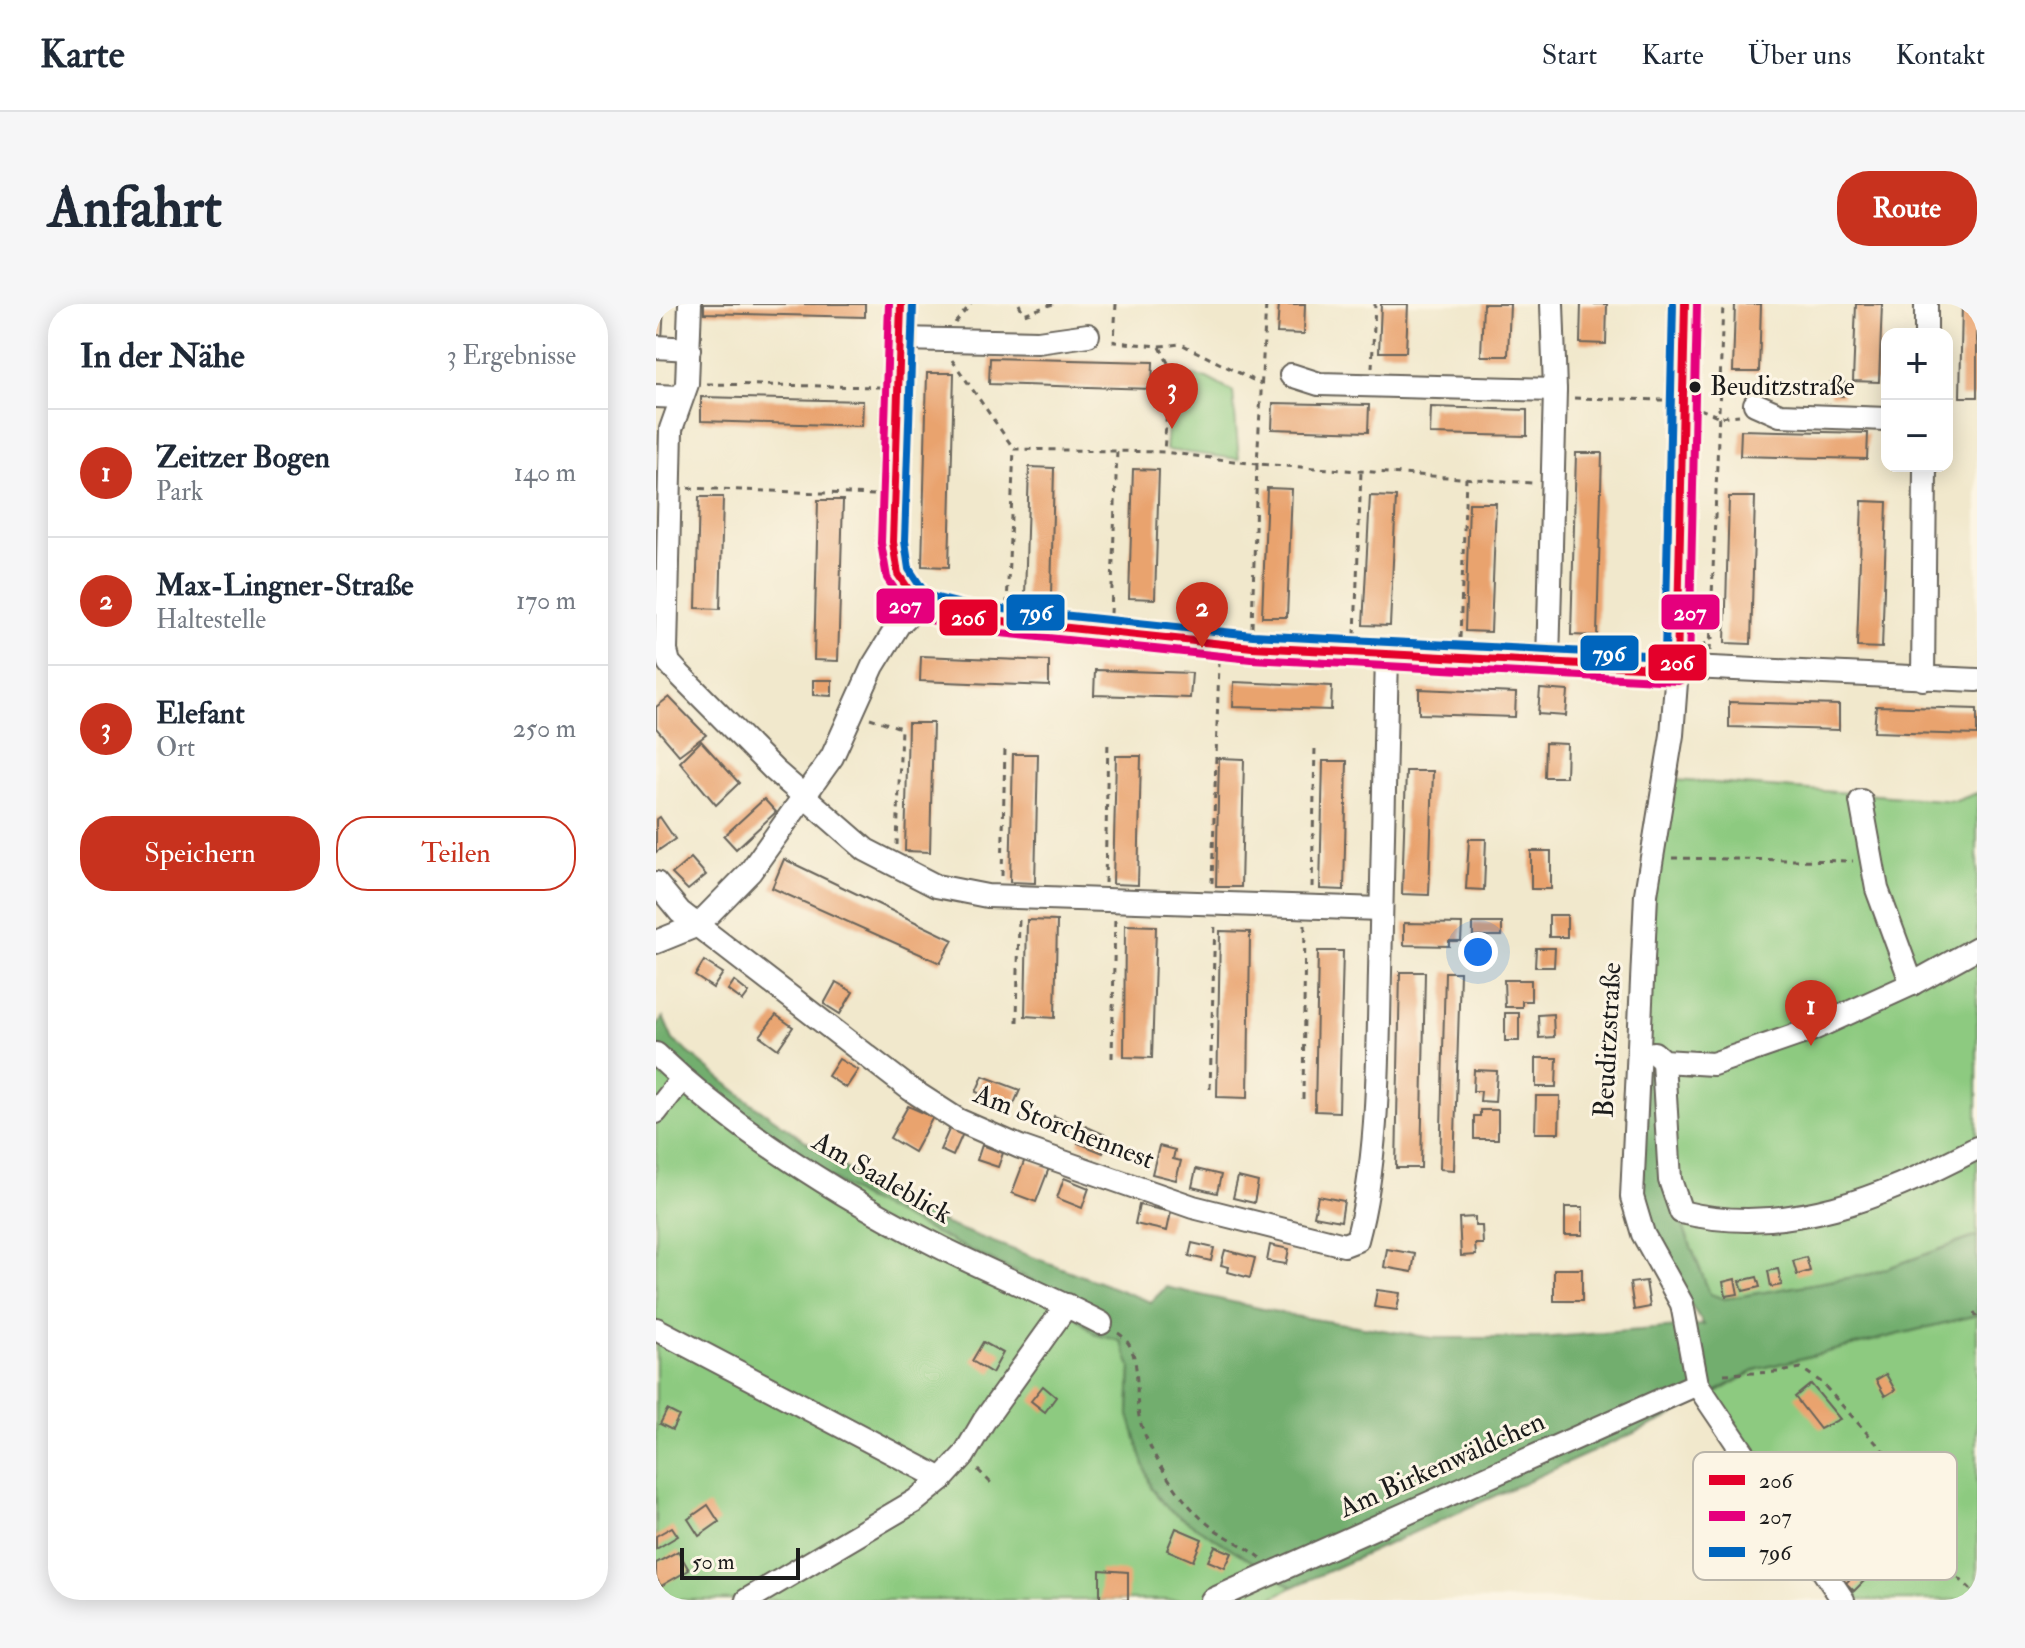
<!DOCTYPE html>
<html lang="de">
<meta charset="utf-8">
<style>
:root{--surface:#fff;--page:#f6f6f7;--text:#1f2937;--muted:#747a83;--line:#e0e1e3;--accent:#c8321e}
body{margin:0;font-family:"IM FELL Double Pica",serif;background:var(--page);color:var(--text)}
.controls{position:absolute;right:24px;top:24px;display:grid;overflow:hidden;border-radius:16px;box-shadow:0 4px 20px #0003}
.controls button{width:72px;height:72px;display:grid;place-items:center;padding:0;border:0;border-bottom:2px solid var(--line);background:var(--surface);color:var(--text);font:40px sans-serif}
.scale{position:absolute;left:24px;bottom:20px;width:120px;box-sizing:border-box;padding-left:8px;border:4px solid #1c1c1c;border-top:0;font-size:22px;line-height:28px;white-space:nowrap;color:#1c1c1c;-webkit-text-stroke:6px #fcf5e5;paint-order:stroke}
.you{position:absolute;left:822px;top:648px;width:28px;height:28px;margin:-20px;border:6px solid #fff;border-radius:50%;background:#1a73e8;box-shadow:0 0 0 12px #1a73e833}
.badge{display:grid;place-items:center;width:52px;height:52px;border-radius:50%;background:var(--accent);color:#fff;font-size:26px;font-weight:700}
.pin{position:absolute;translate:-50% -66px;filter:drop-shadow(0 2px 4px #0008)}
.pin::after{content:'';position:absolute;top:42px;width:28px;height:24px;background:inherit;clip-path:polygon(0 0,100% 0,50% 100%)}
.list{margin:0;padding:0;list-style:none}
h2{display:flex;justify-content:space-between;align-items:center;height:104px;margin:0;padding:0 32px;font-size:34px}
h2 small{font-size:26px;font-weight:400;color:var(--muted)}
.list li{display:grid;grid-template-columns:52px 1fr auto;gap:24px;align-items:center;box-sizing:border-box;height:128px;padding:0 32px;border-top:2px solid var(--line)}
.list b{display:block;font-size:30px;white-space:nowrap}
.list p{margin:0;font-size:26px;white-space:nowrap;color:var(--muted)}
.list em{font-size:26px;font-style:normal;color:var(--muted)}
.actions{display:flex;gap:16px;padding:24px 32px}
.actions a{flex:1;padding:18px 0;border:2px solid var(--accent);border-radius:32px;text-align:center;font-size:28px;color:var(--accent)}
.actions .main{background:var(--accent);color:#fff}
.map{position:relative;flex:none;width:1321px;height:1296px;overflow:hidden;border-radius:32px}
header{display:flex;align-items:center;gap:48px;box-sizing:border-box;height:112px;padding:0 40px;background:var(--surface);border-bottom:2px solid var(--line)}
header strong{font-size:38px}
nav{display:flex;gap:44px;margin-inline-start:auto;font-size:28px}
.intro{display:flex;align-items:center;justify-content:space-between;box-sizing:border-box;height:192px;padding:0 48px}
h1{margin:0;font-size:56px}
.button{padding:20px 36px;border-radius:32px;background:var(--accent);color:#fff;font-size:28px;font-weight:700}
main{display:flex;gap:48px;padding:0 48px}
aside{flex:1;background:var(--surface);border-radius:32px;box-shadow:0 4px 20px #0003}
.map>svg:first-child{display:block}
</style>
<header>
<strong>Karte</strong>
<nav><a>Start</a><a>Karte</a><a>Über uns</a><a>Kontakt</a></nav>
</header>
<div class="intro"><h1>Anfahrt</h1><a class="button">Route</a></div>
<main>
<aside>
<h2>In der Nähe<small>3 Ergebnisse</small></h2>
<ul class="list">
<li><span class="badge">1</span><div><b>Zeitzer Bogen</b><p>Park</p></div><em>140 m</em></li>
<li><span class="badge">2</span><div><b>Max-Lingner-Straße</b><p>Haltestelle</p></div><em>170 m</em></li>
<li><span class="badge">3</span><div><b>Elefant</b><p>Ort</p></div><em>250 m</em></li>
</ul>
<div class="actions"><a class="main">Speichern</a><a>Teilen</a></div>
</aside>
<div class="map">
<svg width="1321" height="1296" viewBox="0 0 1321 1296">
<rect width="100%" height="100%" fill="#fcf5e5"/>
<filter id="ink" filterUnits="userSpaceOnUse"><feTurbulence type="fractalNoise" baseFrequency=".0125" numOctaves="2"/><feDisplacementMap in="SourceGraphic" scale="16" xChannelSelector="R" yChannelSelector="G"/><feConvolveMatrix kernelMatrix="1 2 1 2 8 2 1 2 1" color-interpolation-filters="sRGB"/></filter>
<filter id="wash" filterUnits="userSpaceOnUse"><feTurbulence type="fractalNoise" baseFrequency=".006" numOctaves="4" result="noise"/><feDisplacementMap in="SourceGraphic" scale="32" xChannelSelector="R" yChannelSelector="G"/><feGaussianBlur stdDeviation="1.8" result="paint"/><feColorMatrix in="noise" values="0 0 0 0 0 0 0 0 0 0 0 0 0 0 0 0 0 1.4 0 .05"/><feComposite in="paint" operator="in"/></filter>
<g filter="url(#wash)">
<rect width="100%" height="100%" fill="#f1e8cc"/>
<!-- green -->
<g fill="#8dca80" stroke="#54734e" stroke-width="2">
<path d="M517 69 551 74 577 88 583 155 510 146Z"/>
<path d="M1018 476 1300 497 1321 489V932L1215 970 1068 995 1054 990 1008 875 990 728 1000 554Z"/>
<path d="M0 740 80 812 392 985 438 1030 465 1037 475 1062 473 1111 512 1205 637 1283 611 1296H0Z"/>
<path d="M1321 1011V1296H1192L1054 1093 1102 1065Z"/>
</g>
<!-- forest -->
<path fill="#72ae6e" stroke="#476545" stroke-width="2" d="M7 713 17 736 95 799 203 874 290 920 495 998 510 983 638 1012 777 1034H883L1048 1021 1027 989 986 894 989 756 1002 760 1008 875 1054 990 1068 995 1215 970 1321 932V1011L1102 1065 1009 1115 637 1283 512 1205 495 1184 473 1111 475 1063 465 1037 438 1030 392 984 205 893 124 842 0 740V724Z"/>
<g id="blocks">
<!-- building -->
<g fill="#e9a36e">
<path d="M48 0H209V13L48 9Z"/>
<path d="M623 0H649L648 30 621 29Z"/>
<path d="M725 0H752L750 48H723Z"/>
<path d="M827 0H854L852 52H825Z"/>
<path d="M925 0H951L950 40 924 39Z"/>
<path d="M1079 0H1105L1103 68H1077Z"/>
<path d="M1200 0H1226L1223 78 1197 77Z"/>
<path d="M1306 0H1321V93H1304Z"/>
<path d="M0 4H8L6 35H0Z"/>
<path d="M334 54 497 58 496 85 333 80Z"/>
<path d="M271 69H298L293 263 266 262Z"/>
<path d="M1174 78H1188L1187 92 1174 91Z"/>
<path d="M45 93 207 97 206 122 45 117Z"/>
<path d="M617 99 713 101 712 128 616 125Z"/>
<path d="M775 103 871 106V132L774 130Z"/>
<path d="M1085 126 1212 129 1211 155 1084 152Z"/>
<path d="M920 149H946L941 332 915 331Z"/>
<path d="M373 163 398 164 395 292H369Z"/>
<path d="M477 165 503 166 499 295 473 294Z"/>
<path d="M611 184 636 185 631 313H606Z"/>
<path d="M714 192 740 193 734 322 707 321Z"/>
<path d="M43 193H67L64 305 40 304Z"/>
<path d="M1073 193H1099L1095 340 1069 339Z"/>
<path d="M162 196H187L182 357 158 356Z"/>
<path d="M1206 197 1231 198 1226 344 1201 343Z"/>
<path d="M813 199H840L835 328 809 327Z"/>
<path d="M265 352 393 357V382L264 377Z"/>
<path d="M439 366 536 369 534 394 438 391Z"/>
<path d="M157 376H176V392L157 391Z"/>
<path d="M578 378 676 382 675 406 577 403Z"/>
<path d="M763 385 860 389 859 413 763 410Z"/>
<path d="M884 385 912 387 910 412 882 410Z"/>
<path d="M13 393 50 431 23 451 0 424V403Z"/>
<path d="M1073 398 1183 401V426L1073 423Z"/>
<path d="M1220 402 1321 405V431L1218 428Z"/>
<path d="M252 419H277L274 548 249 547Z"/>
<path d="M45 437 83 479 60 501 24 458Z"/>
<path d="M889 439 911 440 910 473H888Z"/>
<path d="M357 450H382L379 579 354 578Z"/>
<path d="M460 452H485L482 581 457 580Z"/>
<path d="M563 454 588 455 585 583H560Z"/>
<path d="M667 457H691L688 586 664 585Z"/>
<path d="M750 467H777L773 591 746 590Z"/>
<path d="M108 495 120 508 80 545 68 532Z"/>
<path d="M4 513 19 535 0 548V516Z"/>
<path d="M813 535H830L828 586 810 585Z"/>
<rect x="875" y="547" width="20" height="38"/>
<path d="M35 554 50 571 32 586 16 570Z"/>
<path d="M128 555 297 636 284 659 116 584Z"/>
<rect x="893" y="611" width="18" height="22"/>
<path d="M371 616 401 617 399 714 369 712Z"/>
<path d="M748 619 806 620 805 637H793V642L748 641Z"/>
<rect x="817" y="619" width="29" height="13"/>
<path d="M469 621 500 622 496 754 468 753Z"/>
<path d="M564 627 594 628 592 794 561 793Z"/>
<path d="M880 644H899L898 663H879Z"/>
<path d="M662 647H687L683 808 659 807Z"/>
<path d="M48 657 67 669 57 684 39 672Z"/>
<path d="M744 668H769L765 864H740Z"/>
<path d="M789 668H804L798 866 784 865Z"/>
<path d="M848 676H875V697H866V703H849Z"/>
<path d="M78 677 93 689 87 697 72 686Z"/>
<path d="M180 678 197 688 184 710 168 700Z"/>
<rect x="849" y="709" width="14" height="28"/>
<path d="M897 710 898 733 883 734 882 711Z"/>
<path d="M120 711 137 723 122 745 104 732Z"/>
<path d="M880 754H901L900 783H880Z"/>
<path d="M183 755 202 766 190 784 172 772Z"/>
<path d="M818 766 841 767 839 798 824 797 825 787H817Z"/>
<path d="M327 772 364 786 357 802 320 788Z"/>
<path d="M880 792H904L903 829H879Z"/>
<path d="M252 802 277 813 258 848 234 834Z"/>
<path d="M824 806H842V835H818V812H824Z"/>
<path d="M398 812 421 821 418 831 395 822Z"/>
<path d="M295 821 308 827 297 852 284 846Z"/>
<path d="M429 822 454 833 447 849 422 839Z"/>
<path d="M326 841 347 849 342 863 321 856Z"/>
<path d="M503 842 519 846 517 855 525 857 520 876 496 870Z"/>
<path d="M369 855 393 864 380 898 356 889Z"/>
<path d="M540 865 565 871 561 889 536 883Z"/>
<path d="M582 873 602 878 598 899 577 894Z"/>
<path d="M408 874 433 884 426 904 401 894Z"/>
<path d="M662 892 688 897 685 917 658 912Z"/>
<path d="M483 901 515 908 511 927 479 920Z"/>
<rect x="909" y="903" width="18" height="28"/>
<path d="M819 913V922H826L827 940H819L820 951 805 952 803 914Z"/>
<path d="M536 939 558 944 555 957 533 952Z"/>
<path d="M614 941 633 945 630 960 611 957Z"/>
<path d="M731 945 759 950 756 968 728 963Z"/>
<path d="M569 946 599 954 594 974 572 968 573 963 565 961Z"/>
<path d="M1150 953 1154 967 1141 971 1137 957Z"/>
<rect x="898" y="965" width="28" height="32"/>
<path d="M1122 965 1126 981 1115 983 1112 967Z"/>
<path d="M1101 973 1104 983 1087 987 1084 977Z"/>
<path d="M1079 975 1082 990 1070 992 1067 978Z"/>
<path d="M990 977 994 1003 978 1006 974 979Z"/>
<path d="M721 986 744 989 741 1006 718 1003Z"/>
<path d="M327 1038 347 1049 336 1069 316 1057Z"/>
<path d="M1230 1070 1239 1086 1229 1092 1220 1076Z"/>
<path d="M1155 1080 1184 1115 1164 1125 1139 1093Z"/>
<path d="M387 1082 400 1093 389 1108 375 1097Z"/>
<path d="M11 1106 23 1112 16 1126 4 1120Z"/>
<path d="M52 1201 63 1218 43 1232 32 1215Z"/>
<path d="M16 1223 22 1232 0 1245V1232Z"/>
<path d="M520 1224 546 1235 537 1257 511 1246Z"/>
<path d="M559 1242 576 1249 569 1264 552 1257Z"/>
<path d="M22 1247 33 1266 5 1282 0 1274V1259Z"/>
<path d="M1206 1263 1214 1271 1198 1287 1190 1279Z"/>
<path d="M444 1266 472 1268V1296H444Z"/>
</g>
</g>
</g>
<g filter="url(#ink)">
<use href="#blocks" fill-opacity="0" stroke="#67635a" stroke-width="2"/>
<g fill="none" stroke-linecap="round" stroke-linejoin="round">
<defs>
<g id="minor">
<path d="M34 0 31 80 15 125 10 347 13 359 24 371 118 466 210 546 280 582 331 592 725 605"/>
<path d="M245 0 237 238 242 270 263 301 307 313 596 343 1321 376"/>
<path d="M1029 0 1021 365 1016 431 990 590 976 893 987 930 1026 1000 1041 1080 1187 1296"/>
<path d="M1270 30V0"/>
<path d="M244 35 382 38 432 31"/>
<path d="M0 43 33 45"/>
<path d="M635 71 663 80 899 86"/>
<path d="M0 92 24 93"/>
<path d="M1099 100 1124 111 1231 115"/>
<path d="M892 359 899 86 896 0"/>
<path d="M1267 375 1269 162"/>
<path d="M1205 497 1221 585 1256 680"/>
<path d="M0 579 24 608 254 785 302 816 364 843 537 903 688 941 701 936C723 854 722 753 724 668 726 562 728 456 731 350"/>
<path d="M0 638 42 621 94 568 176 453 217 362 243 320 263 301"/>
<path d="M998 749 1007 757 1057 760 1155 726 1256 680 1321 644"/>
<path d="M0 750C84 830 183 892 286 944 338 970 393 992 445 1019"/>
<path d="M1007 757 1014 876 1025 908C1130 934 1229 893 1321 844"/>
<path d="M0 808 26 775"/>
<path d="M0 1025 286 1175"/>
<path d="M91 1296 259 1197 286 1175 308 1151 328 1117 411 1001"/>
<path d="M556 1296 1041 1080"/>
</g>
</defs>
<!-- minor casing -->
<use href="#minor" stroke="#67635a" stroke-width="26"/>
<!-- path -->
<g stroke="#67635a" stroke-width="3" stroke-dasharray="6 6" stroke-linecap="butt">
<path d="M363 0 368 10 397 0"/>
<path d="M460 0 458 38 504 42 525 40 605 80"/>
<path d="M299 19 315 0"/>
<path d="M504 43 514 63 508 148"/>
<path d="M296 56 358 145 508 148 601 160 610 0"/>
<path d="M716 64 719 0"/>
<path d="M51 80 224 83"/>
<path d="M918 94 1007 96"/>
<path d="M1044 105 1064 113 1083 111"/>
<path d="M32 184 221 191"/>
<path d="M351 301 358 145"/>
<path d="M455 310 461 146"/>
<path d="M596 323 601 160 877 179"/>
<path d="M699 331 705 167"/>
<path d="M804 334 810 174"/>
<path d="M1045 344 1057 333"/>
<path d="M1054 347 1067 0"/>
<path d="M214 414 245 424 241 541"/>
<path d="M1016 554 1197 557"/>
<path d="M346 572 349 444"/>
<path d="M449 579 452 435"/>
<path d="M556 579 563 359"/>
<path d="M656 583 659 443"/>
<path d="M361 718 363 613"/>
<path d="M456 754 459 613"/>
<path d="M554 785 559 617"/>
<path d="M647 795 649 619"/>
<path d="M1318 1008 1321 1013"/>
<path d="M462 1029C489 1046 477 1091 484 1117 495 1153 527 1202 557 1224 572 1235 590 1242 605 1254"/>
<path d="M1068 1070 1124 1068 1145 1064 1165 1078 1274 1199 1284 1257 1321 1291"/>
<path d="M322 1166 335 1179"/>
</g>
<!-- minor -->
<use href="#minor" stroke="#fff" stroke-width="22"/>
<defs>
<path id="bus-1" d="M245 0 237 238 242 270 263 301 307 313 596 343 1021 365 1029 0"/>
<path id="bus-2" d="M233 0 225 239 231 274 255 310 305 325 595 355 1022 377 1029 374 1033 365 1041 0"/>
<path id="bus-3" d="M257 0 249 237 253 265 270 291 309 301 597 331 1009 352 1017 0"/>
</defs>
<!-- bus-1 casing -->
<use href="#bus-1" stroke="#fcf5e5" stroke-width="14"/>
<!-- bus-2 casing -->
<use href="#bus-2" stroke="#fcf5e5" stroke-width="14"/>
<!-- bus-3 casing -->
<use href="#bus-3" stroke="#fcf5e5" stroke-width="14"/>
<!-- bus-1 -->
<use href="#bus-1" stroke="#e4002b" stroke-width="8"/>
<!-- bus-2 -->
<use href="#bus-2" stroke="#e5007d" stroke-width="8"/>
<!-- bus-3 -->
<use href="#bus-3" stroke="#0065bd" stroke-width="8"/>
</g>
</g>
<!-- markers -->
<circle fill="#1c1c1c" stroke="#fcf5e5" stroke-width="3" cx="1039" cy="83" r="7"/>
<g text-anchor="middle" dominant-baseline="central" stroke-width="6" stroke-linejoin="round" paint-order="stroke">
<!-- bus labels -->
<g font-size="26" fill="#1c1c1c" stroke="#fcf5e5" text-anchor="start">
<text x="1054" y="83">Beuditzstraße</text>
</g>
<!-- street labels -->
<g font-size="28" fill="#1c1c1c" stroke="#fcf5e5">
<text transform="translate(952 736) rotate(-87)">Beuditzstraße</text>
<text transform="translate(408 823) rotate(21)">Am Storchennest</text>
<text transform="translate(226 874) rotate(30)">Am Saaleblick</text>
<text transform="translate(786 1161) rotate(-24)">Am Birkenwäldchen</text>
</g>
</g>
<!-- legend -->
<rect x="1037" y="1148" width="264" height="128" rx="12" fill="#fcf5e5" stroke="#b9b4a9" stroke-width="2"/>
<rect x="1053" y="1171" width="36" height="10" fill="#e4002b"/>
<rect x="1053" y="1207" width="36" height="10" fill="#e5007d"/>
<rect x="1053" y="1243" width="36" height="10" fill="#0065bd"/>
<g font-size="22" fill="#1c1c1c">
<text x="1103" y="1184">206</text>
<text x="1103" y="1220">207</text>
<text x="1103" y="1256">796</text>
</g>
<g stroke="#fcf5e5" stroke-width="3">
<rect x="219" y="283" width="61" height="38" rx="8" fill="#e5007d"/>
<rect x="1004" y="289" width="61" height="38" rx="8" fill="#e5007d"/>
<rect x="349" y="289" width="61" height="39" rx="8" fill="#0065bd"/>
<rect x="282" y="294" width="61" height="39" rx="8" fill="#e4002b"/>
<rect x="923" y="330" width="61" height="38" rx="8" fill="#0065bd"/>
<rect x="991" y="339" width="61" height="39" rx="8" fill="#e4002b"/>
</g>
<g font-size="22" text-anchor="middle" font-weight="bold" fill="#fff">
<text x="249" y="309">207</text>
<text x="1034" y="316">207</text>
<text x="380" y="316">796</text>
<text x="312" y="321">206</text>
<text x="953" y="357">796</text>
<text x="1021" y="366">206</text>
</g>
</svg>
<div class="controls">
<button>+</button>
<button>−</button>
</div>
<div class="scale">50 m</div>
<div class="you"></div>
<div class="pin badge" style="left:1155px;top:742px">1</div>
<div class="pin badge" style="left:546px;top:344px">2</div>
<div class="pin badge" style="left:516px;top:125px">3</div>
</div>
</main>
